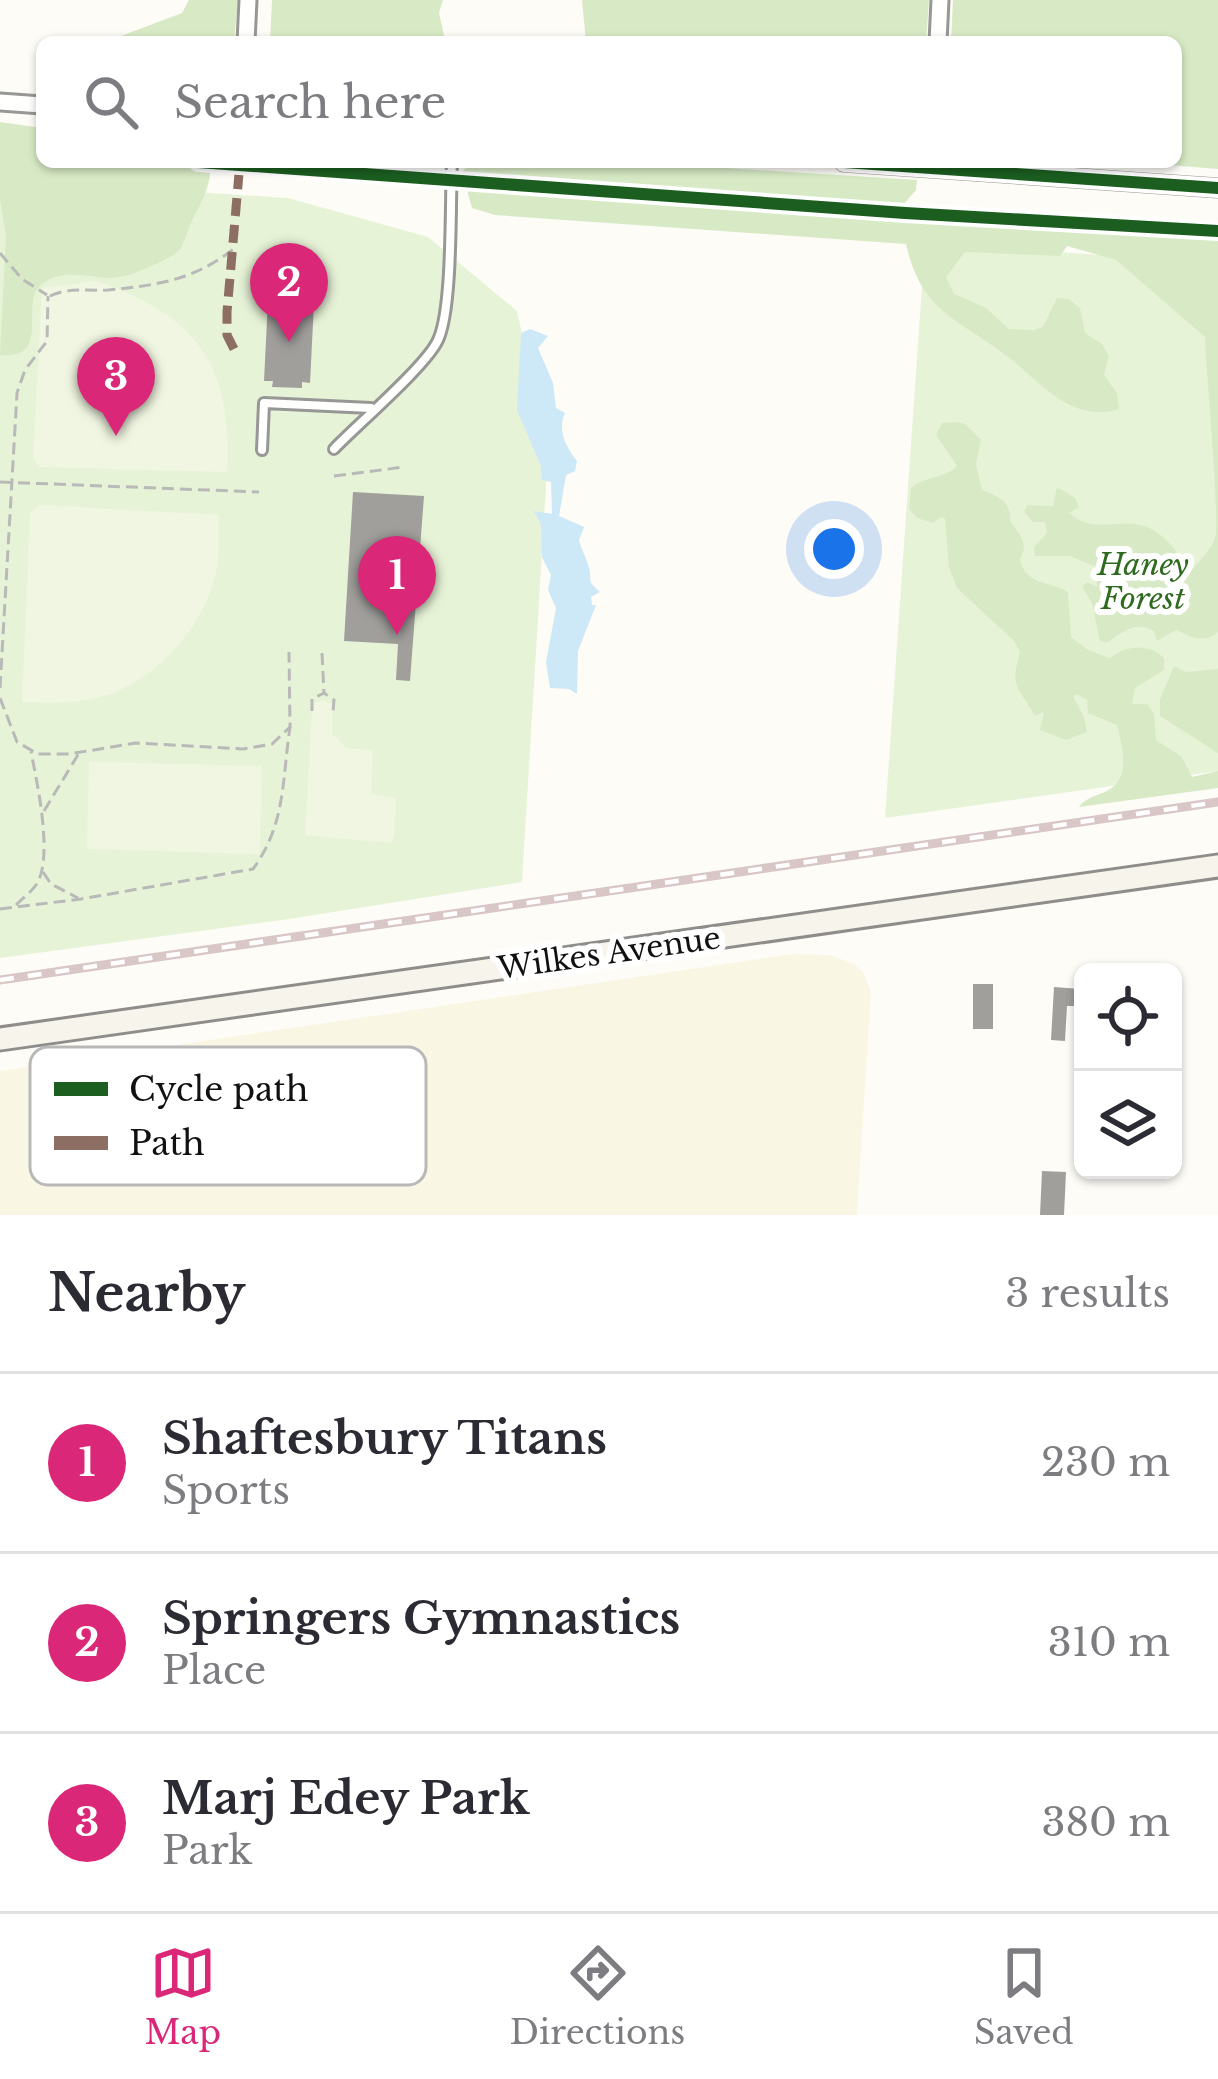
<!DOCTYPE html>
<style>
:root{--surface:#fff;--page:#f7f7f7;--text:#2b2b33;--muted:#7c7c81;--line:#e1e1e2;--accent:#db2777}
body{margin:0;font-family:"Libre Baskerville",serif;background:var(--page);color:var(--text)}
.controls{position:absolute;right:36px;bottom:36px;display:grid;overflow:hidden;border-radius:18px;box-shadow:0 3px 9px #0004}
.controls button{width:108px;height:108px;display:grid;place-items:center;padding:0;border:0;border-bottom:3px solid var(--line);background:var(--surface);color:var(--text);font:60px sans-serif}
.you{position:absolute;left:834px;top:549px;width:42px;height:42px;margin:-30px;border:9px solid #fff;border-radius:50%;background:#1a73e8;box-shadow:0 0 0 18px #1a73e833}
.badge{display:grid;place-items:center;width:78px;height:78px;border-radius:50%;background:var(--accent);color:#fff;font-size:39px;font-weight:700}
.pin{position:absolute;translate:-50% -99px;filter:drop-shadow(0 3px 6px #0008)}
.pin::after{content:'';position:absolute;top:63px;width:42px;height:36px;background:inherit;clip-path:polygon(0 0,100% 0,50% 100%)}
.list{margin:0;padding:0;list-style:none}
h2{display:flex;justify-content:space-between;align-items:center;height:156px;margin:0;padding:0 48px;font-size:51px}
h2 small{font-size:39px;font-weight:400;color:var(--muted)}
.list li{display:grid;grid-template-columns:78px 1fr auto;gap:36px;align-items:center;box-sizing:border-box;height:180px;padding:0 48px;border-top:3px solid var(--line)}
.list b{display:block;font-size:45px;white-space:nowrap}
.list p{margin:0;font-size:39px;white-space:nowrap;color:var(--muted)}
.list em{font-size:39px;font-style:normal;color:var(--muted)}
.icon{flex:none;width:66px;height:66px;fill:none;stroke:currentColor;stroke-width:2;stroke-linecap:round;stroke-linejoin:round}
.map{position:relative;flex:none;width:1218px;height:1215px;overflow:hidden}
.search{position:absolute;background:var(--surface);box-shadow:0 3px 9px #0004;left:36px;right:36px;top:36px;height:132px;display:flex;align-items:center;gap:30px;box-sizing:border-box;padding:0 42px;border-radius:18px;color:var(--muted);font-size:45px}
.sheet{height:696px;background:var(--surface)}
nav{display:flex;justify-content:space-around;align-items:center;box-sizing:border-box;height:168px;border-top:3px solid var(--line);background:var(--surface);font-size:33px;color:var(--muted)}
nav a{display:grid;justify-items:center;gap:6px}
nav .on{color:var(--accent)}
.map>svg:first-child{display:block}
</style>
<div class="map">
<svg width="1218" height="1215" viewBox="0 0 1218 1215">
<rect width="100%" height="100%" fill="#fdfcf7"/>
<!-- farmland -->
<path fill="#f9f7e4" d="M793 954 830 955 854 964 863 972 871 992 857 1215H0V1071Z"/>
<!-- green -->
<g fill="#e7f3d7">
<path d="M0 179 288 198 428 237 517 311 548 453 522 882 289 919 0 958Z"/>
<path d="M925 243 1218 263V771L885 818Z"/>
</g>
<!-- forest -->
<g fill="#d8eac5">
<path d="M189 0H238L234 42H105L182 13Z"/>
<path d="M272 0H443L439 13 445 40 270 42Z"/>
<path d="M582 0H929L926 42H586Z"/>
<path d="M953 0H1218V169L1133 162H1176V42H951Z"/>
<path d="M0 122 42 128V162H210C212 187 201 202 191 223 187 231 185 242 180 249 174 256 164 260 156 264 142 270 128 277 112 278 88 278 60 267 40 286 20 305 52 360 0 355L6 236 0 199Z"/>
<path d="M478 162H630L917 180 916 190 897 212 1218 235V632C1203 644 1192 637 1176 630L1157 641 1154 631C1135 620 1123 632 1106 643L1100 641 1092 603 1082 587 1087 582 1097 587 1096 567 1070 556H1035L1034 547 1047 533 1045 522H1033L1024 512 1027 505 1053 506 1057 487 1075 498 1079 507 1069 513C1110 547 1142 487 1190 573 1198 561 1211 551 1216 535 1218 498 1207 383 1205 337L1116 260 1067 246 1060 256 965 252 946 277 954 294 985 307 1009 329 1034 330 1043 327 1057 298 1069 299 1080 308 1085 333 1102 344 1109 356 1104 375 1117 393 1119 409C1072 424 1041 383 1008 357 957 317 922 314 906 244L495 215 472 208 462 172 471 163Z"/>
<path d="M957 422 965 424 981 440 976 464 982 490C998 496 1011 501 1010 520 1018 535 1030 542 1020 559 1025 585 1049 581 1068 592L1071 637 1088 650 1110 658C1126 645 1149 643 1164 658V670L1135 688 1132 704H1147L1154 714 1156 740 1182 757 1192 777 1218 771V788L1079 807C1089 794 1103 796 1114 786 1130 772 1121 741 1117 725L1088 713 1087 700 1077 694 1073 696 1084 717 1087 732 1066 740 1040 730 1044 712 1035 716C1019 686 1009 689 1020 652L1014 641 957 588 949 567 945 519 941 517 933 523 917 518 909 509 911 488C925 476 946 478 957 466L936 435 942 423Z"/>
<path d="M1174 666 1186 672 1218 669V753L1160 716V699Z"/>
</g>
<!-- pitch -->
<g fill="#f0f6e1">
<path d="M97 281C198 317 232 364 227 472L40 467 33 459 42 288Z"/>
<path d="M38 505 219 515C218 533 220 554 216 572 205 625 159 678 107 695 80 704 50 702 22 702L30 513Z"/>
<path d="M323 700 333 706 332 733 346 748 373 750 371 794 396 798 394 836 391 843 305 835 312 711 314 703Z"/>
<path d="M89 762 262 766 260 854 87 849Z"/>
</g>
<!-- water -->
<path fill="#cde8f7" d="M530 329 548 336 538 348 553 383 556 408 565 413C557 431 566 447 577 461L575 471 566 475 559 516 584 527 579 540C581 550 586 556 588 565 594 582 584 578 600 592L591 597 592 605H596L578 651 577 694 569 689 550 688 546 662 556 608 548 590 551 575 542 557 541 525 534 511 552 514 551 482 542 480 541 466 517 410 521 333Z"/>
<!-- building -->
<g fill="#a19f9c">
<path d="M268 300 314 303 310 383 302 382V388L272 387 273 381H264Z"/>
<path d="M353 492 424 496 410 681 396 680 398 644 344 641Z"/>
<rect x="973" y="984" width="20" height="45"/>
<path d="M1054 987 1080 989 1079 1006H1067L1065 1041 1051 1040Z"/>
<path d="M1042 1171 1066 1172 1064 1215H1040Z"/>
</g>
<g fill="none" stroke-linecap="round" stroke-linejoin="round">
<defs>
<g id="service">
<path d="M334 449C357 425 427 365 438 340 453 308 450 203 452 162"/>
<path d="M262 450 264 403 371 408"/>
</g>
<g id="minor">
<path d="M246 42 248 0"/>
<path d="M938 42 940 0"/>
<path d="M0 102 42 105"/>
<path d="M844 162 1218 188"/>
</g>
<path id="secondary" d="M0 1039 1218 866"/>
</defs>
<!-- service casing -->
<use href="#service" stroke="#979795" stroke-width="14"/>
<!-- minor casing -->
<use href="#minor" stroke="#979795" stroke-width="21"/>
<!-- secondary casing -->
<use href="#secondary" stroke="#8e8d8b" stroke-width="27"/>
<!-- path -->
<g stroke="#b9b9b8" stroke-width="3" stroke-dasharray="12 6" stroke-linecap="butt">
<path d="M0 253 22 279 47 295"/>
<path d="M50 296C69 287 87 291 108 290 159 285 194 280 235 248"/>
<path d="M334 476 404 467"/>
<path d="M0 482 259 492"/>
<path d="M322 653 324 693"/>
<path d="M0 688 17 393 25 370 47 341 48 296"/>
<path d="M0 698 17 742 38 754H69L136 743 243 749 272 744 290 727 289 652"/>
<path d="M312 711V699L324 693 334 700 333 712"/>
<path d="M44 811 79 753"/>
<path d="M43 872 51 884 78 898"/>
<path d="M16 905C22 899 31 892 36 885 54 859 37 782 31 752"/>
<path d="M0 909 81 899 253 869C286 824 282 780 290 727"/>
</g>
<!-- service -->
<use href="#service" stroke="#fffffe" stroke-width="8"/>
<!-- minor -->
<use href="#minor" stroke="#fffffe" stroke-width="15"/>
<!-- secondary -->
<use href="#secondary" stroke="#f6f4eb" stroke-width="21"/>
<defs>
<path id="rail" d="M0 980 1218 802"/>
</defs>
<!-- rail casing -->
<use href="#rail" stroke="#d9c6c7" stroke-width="9"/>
<!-- rail -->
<use href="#rail" stroke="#fff" stroke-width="4.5" stroke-dasharray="14" stroke-linecap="butt"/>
<!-- quiet -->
<path stroke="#8d6e63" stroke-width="9" stroke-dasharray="18 9" stroke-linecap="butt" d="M234 349 227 335V312L240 162"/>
<defs>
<g id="cycleway">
<path d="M198 162 905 213 1218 231"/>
<path d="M844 162 1218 188"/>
</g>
</defs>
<!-- cycleway casing -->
<use href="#cycleway" stroke="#fff" stroke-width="20"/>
<!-- cycleway -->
<use href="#cycleway" stroke="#1b5e20" stroke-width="12"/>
</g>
<g text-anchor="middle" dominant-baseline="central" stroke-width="12" stroke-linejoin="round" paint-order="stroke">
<!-- park labels -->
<g font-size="30" font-style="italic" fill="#2f6b1f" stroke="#fff">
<text x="1143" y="564">Haney<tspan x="1143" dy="34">Forest</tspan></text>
</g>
<!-- street labels -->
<g font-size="30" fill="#111" stroke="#fff">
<text transform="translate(609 953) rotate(-8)">Wilkes Avenue</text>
</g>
</g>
<!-- legend -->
<rect x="30" y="1047" width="396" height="138" rx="18" fill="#fff" stroke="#b8b8b8" stroke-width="3"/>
<rect x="54" y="1082" width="54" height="14" fill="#1b5e20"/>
<rect x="54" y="1136" width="54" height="14" fill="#8d6e63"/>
<g font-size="33" fill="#111">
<text x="129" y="1101">Cycle path</text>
<text x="129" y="1155">Path</text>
</g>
</svg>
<div class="controls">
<button><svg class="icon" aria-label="locate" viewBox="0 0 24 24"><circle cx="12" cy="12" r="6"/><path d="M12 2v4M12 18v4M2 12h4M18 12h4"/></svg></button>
<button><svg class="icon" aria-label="layers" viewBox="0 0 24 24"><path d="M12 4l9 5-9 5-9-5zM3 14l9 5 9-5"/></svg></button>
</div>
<div class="you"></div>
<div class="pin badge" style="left:397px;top:635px">1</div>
<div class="pin badge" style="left:289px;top:342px">2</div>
<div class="pin badge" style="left:116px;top:436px">3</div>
<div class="search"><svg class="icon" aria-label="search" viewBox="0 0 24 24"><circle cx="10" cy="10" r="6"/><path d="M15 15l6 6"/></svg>Search here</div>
</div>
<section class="sheet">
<h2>Nearby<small>3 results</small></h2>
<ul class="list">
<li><span class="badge">1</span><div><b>Shaftesbury Titans</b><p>Sports</p></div><em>230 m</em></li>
<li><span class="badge">2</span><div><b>Springers Gymnastics</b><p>Place</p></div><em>310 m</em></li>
<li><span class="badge">3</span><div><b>Marj Edey Park</b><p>Park</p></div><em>380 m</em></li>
</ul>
</section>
<nav>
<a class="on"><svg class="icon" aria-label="map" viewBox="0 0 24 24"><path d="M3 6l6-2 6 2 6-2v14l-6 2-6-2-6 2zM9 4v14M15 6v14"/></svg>Map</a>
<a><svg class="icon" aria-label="directions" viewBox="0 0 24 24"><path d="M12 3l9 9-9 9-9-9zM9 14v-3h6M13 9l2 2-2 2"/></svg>Directions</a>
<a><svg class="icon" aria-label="saved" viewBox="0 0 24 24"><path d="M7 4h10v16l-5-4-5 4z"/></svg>Saved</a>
</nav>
